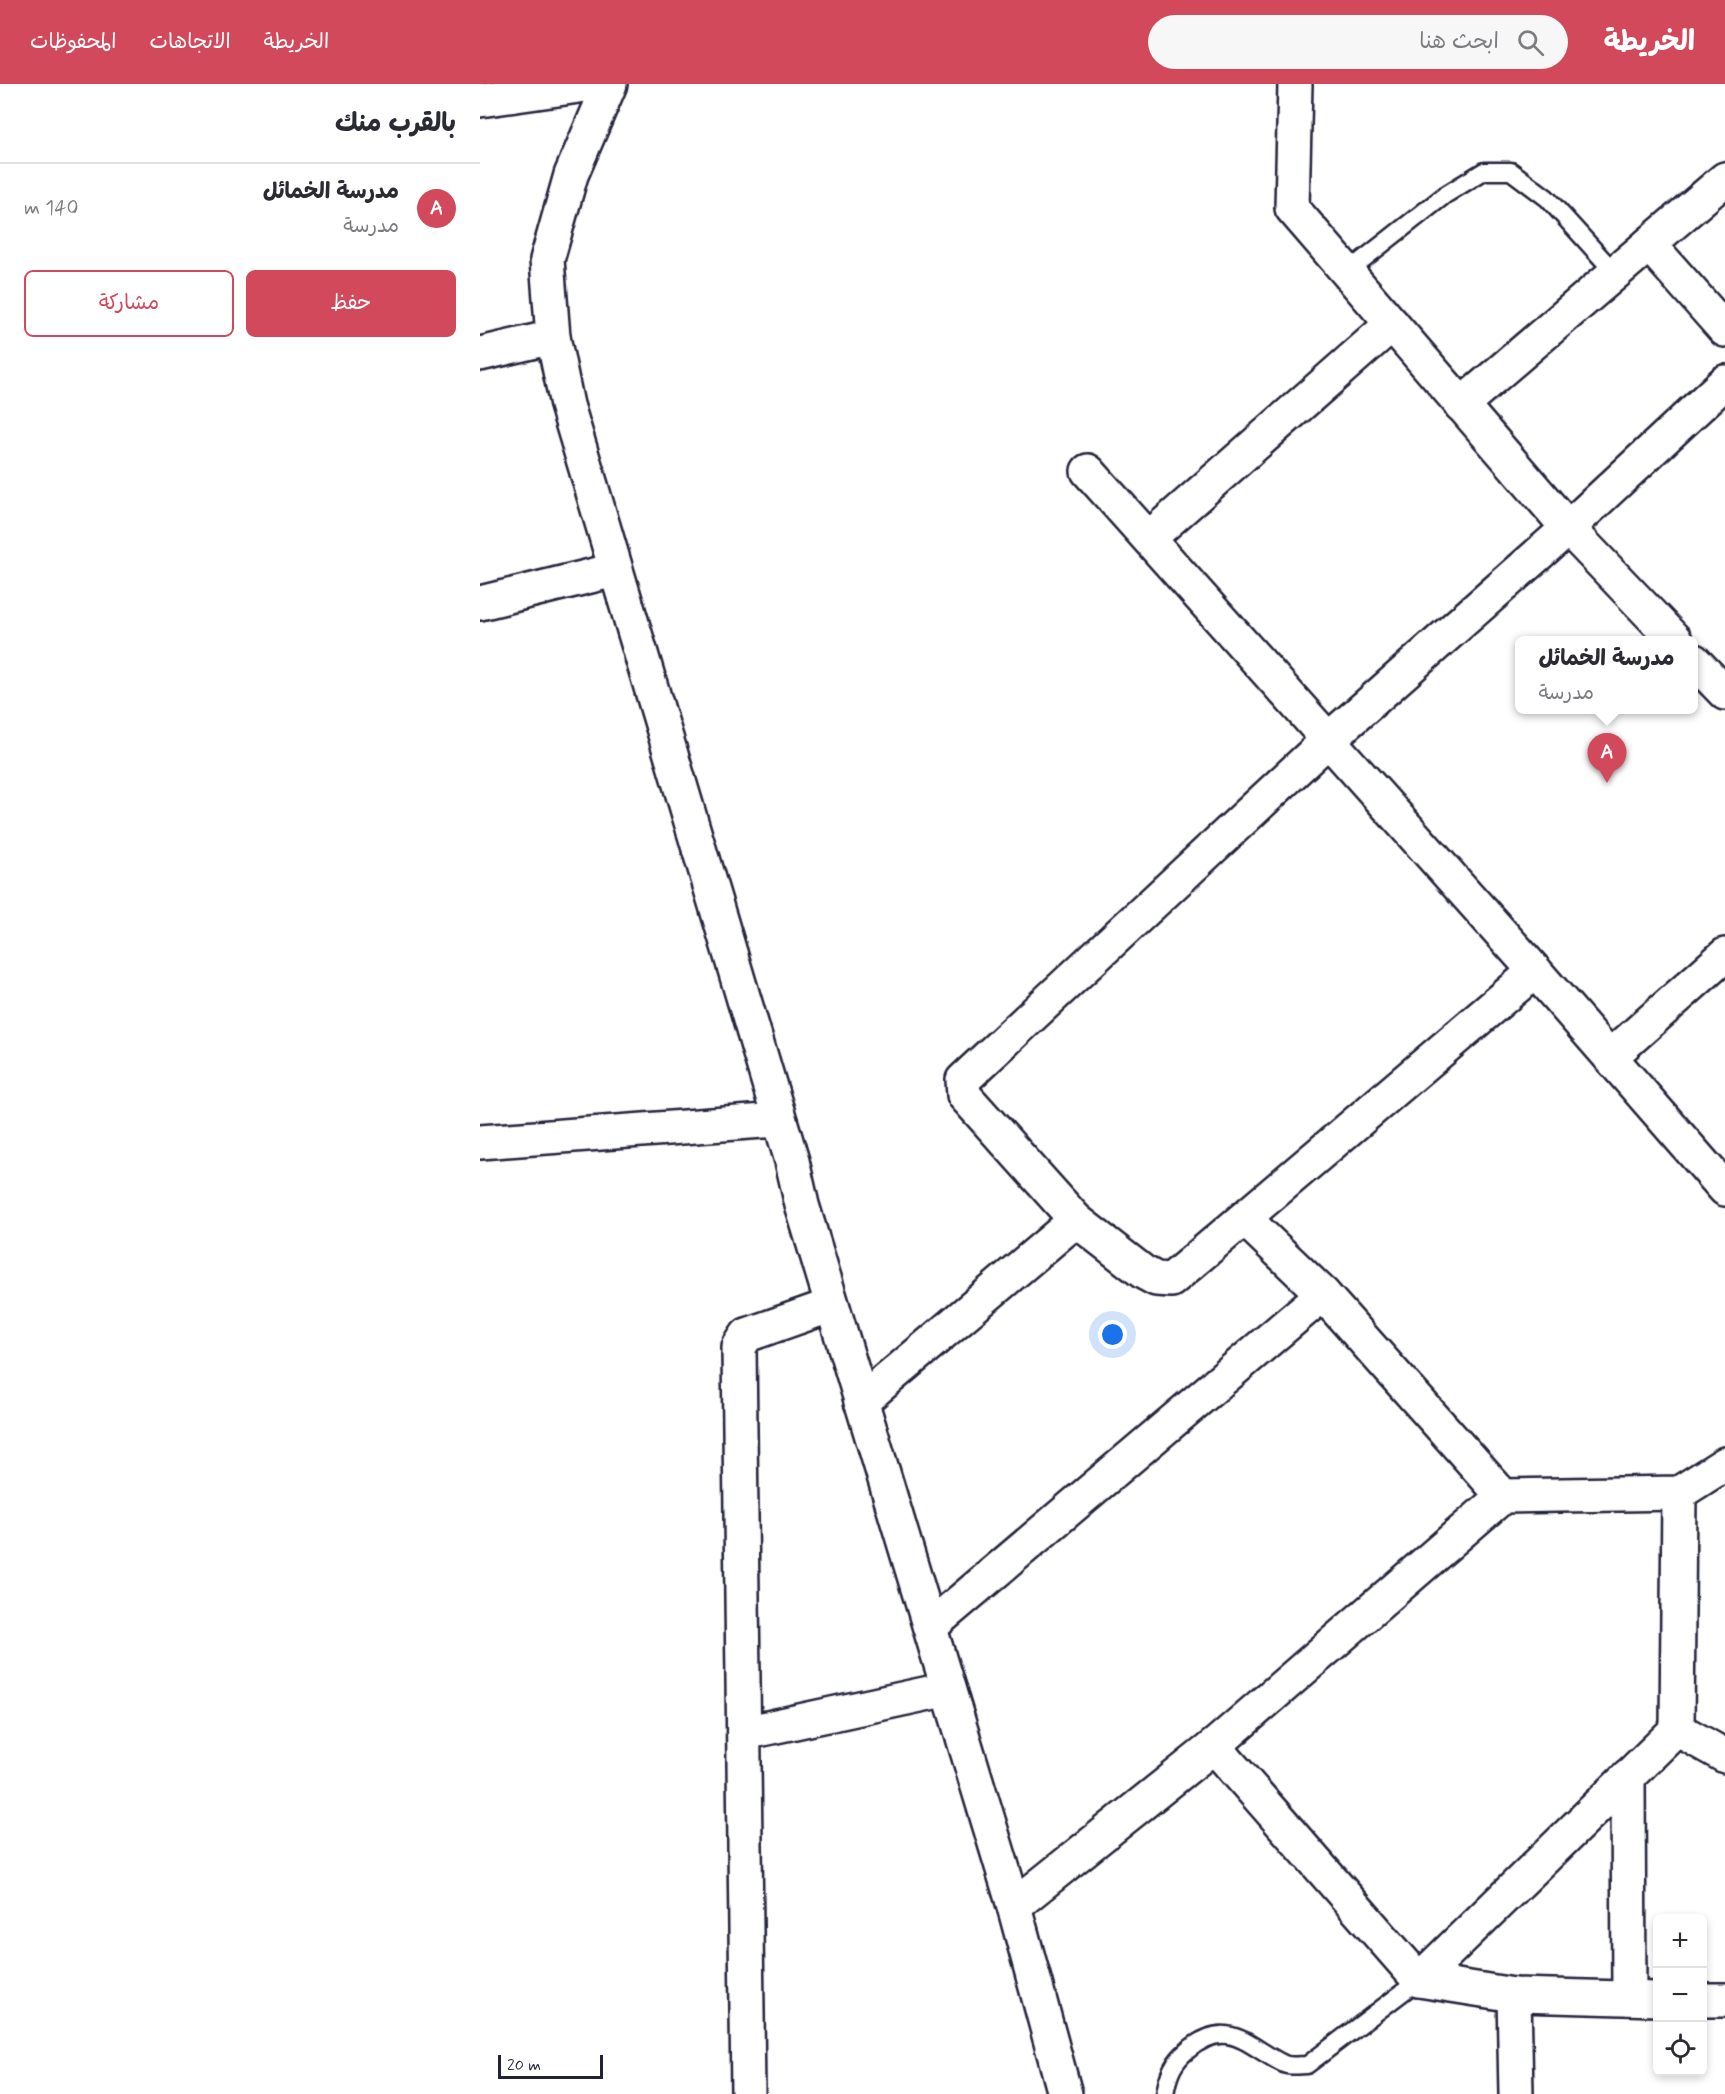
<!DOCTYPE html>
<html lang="ar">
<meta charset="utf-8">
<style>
:root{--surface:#fff;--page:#f7f7f7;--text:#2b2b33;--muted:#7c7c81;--line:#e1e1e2;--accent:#d1495b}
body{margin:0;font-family:Mynerve,"Playpen Sans Arabic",sans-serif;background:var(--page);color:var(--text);direction:rtl}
.controls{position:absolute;right:18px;bottom:18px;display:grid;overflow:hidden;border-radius:9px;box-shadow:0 3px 9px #0003}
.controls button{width:54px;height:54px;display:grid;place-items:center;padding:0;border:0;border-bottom:2px solid var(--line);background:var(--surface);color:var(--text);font:30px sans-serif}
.scale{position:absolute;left:18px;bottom:15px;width:105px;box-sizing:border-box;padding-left:6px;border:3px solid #22223b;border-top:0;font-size:16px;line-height:21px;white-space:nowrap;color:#22223b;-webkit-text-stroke:4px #fff;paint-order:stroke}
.you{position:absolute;left:633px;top:1251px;width:21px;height:21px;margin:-15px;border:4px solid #fff;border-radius:50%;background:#1a73e8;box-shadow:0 0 0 9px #1a73e833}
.badge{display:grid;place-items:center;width:39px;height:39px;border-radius:50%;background:var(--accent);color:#fff;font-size:20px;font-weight:700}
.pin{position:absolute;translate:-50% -50px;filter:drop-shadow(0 2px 3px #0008)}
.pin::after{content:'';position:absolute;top:32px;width:21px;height:18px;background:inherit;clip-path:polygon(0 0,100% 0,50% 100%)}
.popup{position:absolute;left:1035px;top:552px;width:183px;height:78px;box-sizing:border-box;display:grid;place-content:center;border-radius:9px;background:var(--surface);filter:drop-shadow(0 2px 4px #0005);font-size:20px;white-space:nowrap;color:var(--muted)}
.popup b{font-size:22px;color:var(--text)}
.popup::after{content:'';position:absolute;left:50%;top:100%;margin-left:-12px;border:12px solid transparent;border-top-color:var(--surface)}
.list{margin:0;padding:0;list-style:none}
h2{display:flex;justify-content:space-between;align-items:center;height:78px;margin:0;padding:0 24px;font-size:26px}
h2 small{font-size:20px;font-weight:400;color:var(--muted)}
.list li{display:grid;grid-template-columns:39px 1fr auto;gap:18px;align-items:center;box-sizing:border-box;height:90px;padding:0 24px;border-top:2px solid var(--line)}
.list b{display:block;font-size:22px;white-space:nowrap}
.list p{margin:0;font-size:20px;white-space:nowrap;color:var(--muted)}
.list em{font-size:20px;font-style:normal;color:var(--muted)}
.actions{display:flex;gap:12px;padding:18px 24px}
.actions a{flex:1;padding:14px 0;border:2px solid var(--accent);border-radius:9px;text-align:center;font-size:21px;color:var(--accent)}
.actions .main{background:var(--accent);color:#fff}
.icon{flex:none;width:33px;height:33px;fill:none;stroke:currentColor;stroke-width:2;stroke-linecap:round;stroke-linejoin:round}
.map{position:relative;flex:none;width:1245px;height:2010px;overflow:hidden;direction:ltr}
header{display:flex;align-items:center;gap:36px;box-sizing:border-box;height:84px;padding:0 30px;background:var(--accent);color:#fff}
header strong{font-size:28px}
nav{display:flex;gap:33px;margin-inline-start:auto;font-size:21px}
.search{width:420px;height:54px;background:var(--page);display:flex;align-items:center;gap:15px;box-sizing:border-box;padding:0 21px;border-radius:33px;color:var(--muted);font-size:22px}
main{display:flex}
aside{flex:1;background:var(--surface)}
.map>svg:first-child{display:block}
</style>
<header>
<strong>الخريطة</strong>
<div class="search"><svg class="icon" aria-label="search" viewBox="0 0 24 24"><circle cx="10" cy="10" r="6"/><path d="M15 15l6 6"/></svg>ابحث هنا</div>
<nav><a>الخريطة</a><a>الاتجاهات</a><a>المحفوظات</a></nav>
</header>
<main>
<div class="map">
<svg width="1245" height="2010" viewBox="0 0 1245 2010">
<rect width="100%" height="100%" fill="#fff"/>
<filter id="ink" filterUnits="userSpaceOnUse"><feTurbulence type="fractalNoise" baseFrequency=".0167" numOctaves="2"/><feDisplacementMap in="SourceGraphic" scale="12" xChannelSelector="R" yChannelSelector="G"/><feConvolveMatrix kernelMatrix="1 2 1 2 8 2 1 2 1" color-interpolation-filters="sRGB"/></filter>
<g filter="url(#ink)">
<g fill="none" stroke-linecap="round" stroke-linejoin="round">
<defs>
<g id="service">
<path d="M867 188 965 111 1004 87H1031L1067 114 1135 189"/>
<path d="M685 2010C688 1991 693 1978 708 1966 749 1932 768 1963 804 1980 810 1983 820 1981 827 1981L939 1896"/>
</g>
<g id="minor">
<path d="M130 0 91 91 67 176 73 253 87 321 312 1077 322 1121 534 1822 585 2010"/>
<path d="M815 0 812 124 1088 444 1195 556"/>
<path d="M0 16 113 0"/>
<path d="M1169 160 1245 246"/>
<path d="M0 270 73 253"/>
<path d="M981 321 1245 95"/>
<path d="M608 387 1055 887 1245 1105"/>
<path d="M669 454 912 240"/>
<path d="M0 519 135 486"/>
<path d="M1214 577 1245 609"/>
<path d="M1055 887 691 1196 676 1195 663 1188 596 1136 484 1011 483 996 849 655 1088 444 1245 298"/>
<path d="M1130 973 1245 871"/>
<path d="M0 1058 298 1036"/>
<path d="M765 1135 843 1210 1023 1412"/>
<path d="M381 1318 596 1136"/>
<path d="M1199 1409 1197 1645 1245 1672"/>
<path d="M450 1543 843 1210"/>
<path d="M264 1649 468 1605"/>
<path d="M734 1662 939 1896 1034 1911 1178 1915"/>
<path d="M1148 1692 1149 1914"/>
<path d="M534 1822 734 1662 1023 1412 1199 1409 1245 1380"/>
<path d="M939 1896 1197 1645"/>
<path d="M1034 1911 1036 2010"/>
<path d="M1222 1916H1245"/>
<path d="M268 2010 259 1263 267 1251 352 1221"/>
</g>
</defs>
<!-- service casing -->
<use href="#service" stroke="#22223b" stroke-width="21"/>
<!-- minor casing -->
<use href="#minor" stroke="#22223b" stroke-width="38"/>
<!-- service -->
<use href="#service" stroke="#fff" stroke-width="16"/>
<!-- minor -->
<use href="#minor" stroke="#fff" stroke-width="33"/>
</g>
</g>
</svg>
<div class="controls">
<button>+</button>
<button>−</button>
<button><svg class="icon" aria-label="locate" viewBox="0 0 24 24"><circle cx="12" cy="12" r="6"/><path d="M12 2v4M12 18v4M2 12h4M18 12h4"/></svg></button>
</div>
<div class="scale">20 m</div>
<div class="you"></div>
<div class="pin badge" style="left:1127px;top:699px">A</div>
<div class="popup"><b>مدرسة الخمائل</b>مدرسة</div>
</div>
<aside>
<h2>بالقرب منك<small></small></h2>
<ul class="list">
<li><span class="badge">A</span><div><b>مدرسة الخمائل</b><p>مدرسة</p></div><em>140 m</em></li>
</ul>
<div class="actions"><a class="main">حفظ</a><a>مشاركة</a></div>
</aside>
</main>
